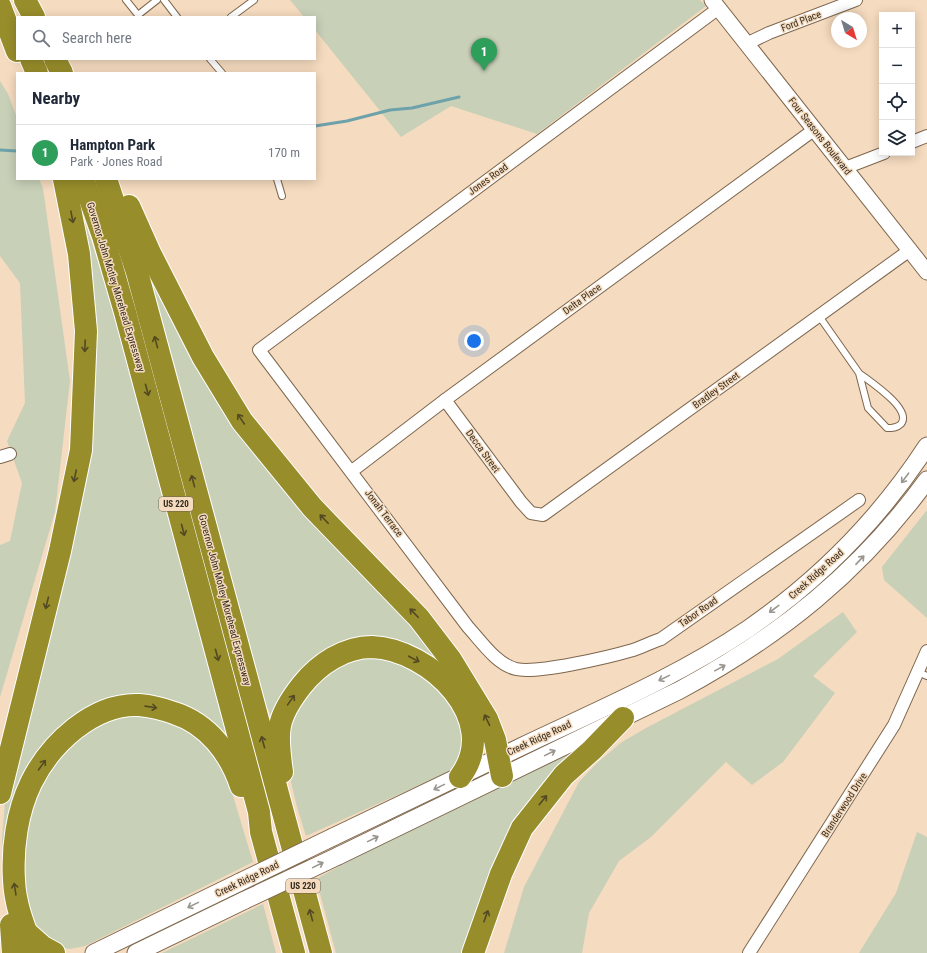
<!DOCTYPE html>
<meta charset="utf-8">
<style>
:root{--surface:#fff;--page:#f6f6f7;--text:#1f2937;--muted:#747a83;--line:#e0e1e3;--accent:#29707d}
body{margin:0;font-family:"Roboto Condensed",sans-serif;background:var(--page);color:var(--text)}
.controls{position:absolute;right:12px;top:12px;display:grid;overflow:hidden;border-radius:0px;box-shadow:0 2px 10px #0003}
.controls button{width:36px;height:36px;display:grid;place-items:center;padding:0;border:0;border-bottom:1px solid var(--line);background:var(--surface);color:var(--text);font:20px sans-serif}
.compass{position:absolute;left:831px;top:12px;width:36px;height:36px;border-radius:50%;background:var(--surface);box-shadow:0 2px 10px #0003;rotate:142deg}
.you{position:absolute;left:474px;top:341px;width:14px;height:14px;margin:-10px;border:3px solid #fff;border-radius:50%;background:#1a73e8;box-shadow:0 0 0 6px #1a73e833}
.badge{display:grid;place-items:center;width:26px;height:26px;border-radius:50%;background:var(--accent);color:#fff;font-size:13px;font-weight:700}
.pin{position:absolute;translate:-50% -33px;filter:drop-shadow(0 1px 2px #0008)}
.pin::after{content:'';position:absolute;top:21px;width:14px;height:12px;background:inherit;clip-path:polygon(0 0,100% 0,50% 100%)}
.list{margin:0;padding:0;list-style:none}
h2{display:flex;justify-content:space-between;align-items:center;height:52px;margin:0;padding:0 16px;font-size:17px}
h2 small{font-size:13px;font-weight:400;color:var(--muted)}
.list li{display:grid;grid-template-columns:26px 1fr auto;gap:12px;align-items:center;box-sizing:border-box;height:56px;padding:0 16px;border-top:1px solid var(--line)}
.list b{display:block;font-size:15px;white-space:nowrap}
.list p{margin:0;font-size:13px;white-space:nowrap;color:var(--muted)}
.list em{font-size:13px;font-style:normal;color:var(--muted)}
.icon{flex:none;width:22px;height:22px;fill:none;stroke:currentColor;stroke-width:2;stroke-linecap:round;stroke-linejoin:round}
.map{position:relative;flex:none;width:927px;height:953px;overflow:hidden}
.search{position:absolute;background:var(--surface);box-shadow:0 2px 10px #0003;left:16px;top:16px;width:300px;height:44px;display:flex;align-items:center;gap:10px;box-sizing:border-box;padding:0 14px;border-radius:0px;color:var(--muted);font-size:15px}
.panel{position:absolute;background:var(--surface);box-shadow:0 2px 10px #0003;left:16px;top:72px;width:300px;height:108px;border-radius:0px}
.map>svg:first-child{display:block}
</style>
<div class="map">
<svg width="927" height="953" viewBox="0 0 927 953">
<rect width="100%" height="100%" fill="#f5dbbf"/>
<!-- green -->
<g fill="#c8d0b8">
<path d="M290 0H700L706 6 537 134 451 106 401 137 315 30V17H304Z"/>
<path d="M0 81 8 94 17 118V179H39L43 188 70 381 55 512 0 697V545L10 541 22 483 7 441 25 403 20 283 0 256Z"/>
<path d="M85 222 109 296 228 741 172 704 62 728 3 863 2 839 5 802 77 514 79 224Z"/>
<path d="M157 284 181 331 393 602 444 665 420 655 316 658 299 671 287 687 276 713 271 716 259 689 151 285Z"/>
<path d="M927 510V618L884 580 882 567Z"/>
<path d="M843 612 857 632 813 676 835 693 783 762 752 785 726 762 651 837 619 861 589 913 582 953H504L524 887 579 782 597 763 622 742 646 728 778 659Z"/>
<path d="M367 655 410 664 444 691 464 722 463 754 452 769 442 775 306 836 297 807 286 761 294 704 316 675Z"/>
<path d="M122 713 172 719 211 747 230 786 253 862 85 946 70 949 53 946 34 929 21 879 22 847 38 789 77 735Z"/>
<path d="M566 754 569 760 468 953H336L316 879 374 847Z"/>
<path d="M917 832 927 837V953H859L896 893Z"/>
<path d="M263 904 276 953H162Z"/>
</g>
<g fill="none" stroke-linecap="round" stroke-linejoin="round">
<!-- stream -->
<g stroke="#6ea2ab" stroke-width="3">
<path d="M315 126 347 121 390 110 412 108 459 97"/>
<path d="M0 150 17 151"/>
</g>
<defs>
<g id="service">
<path d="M126 0 138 15 157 0"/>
<path d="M164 0 177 17"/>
<path d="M231 17 254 0"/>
<path d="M210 59 222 73"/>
<path d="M277 179 282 196"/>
<path d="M819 316 859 373 868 408 887 428C892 428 897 428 901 424 913 409 869 381 859 373"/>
<path d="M918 672 927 676"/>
</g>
<g id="minor">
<path d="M719 8 259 350 468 627C481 641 496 664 516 669 537 674 609 657 633 650 642 647 652 642 661 639L859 500"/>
<path d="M748 43 769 33 856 0"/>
<path d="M912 142 927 136"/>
<path d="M845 168 884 153"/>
<path d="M445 400 521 502 531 513 543 515 910 250"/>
<path d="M0 457 10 454"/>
<path d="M352 471 445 400 815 129"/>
<path d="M749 953 894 725 927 651"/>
</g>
<path id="tertiary" d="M712 0 927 272"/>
<g id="secondary">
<path d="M333 837C398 806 463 774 529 743 603 708 680 675 748 629 819 580 880 518 927 446"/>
<path d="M338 856 680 690C780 636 860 572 927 480"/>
<path d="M94 953 240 882"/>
<path d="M136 953 245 900"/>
</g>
<g id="motorway">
<path d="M25 0 34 17"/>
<path d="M0 6 17 51"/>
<path d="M31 59 37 73"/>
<path d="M55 59 62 73"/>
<path d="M83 179 103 236 125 312 259 812 261 832 294 953"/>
<path d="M106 179 137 272 321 953"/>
<path d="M129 206 150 253 203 357 242 421 312 507 419 618 451 660 487 719 495 740 502 776"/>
<path d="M282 772C276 731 276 718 302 685 319 664 344 647 372 647 430 649 503 720 460 777"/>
<path d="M0 793 60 551 81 450 86 331 79 254 64 179"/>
<path d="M11 925 13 953"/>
<path d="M26 932 43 947 54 953"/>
<path d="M34 953C25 929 15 906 14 880 12 848 17 812 31 783 50 744 93 703 139 705 151 706 163 709 174 713 208 724 230 753 241 786"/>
<path d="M473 953 501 874 522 828 564 775 592 750 623 718"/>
</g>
</defs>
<!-- service casing -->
<use href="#service" stroke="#7e674e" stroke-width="8"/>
<!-- minor casing -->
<use href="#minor" stroke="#7e674e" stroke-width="14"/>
<!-- tertiary casing -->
<use href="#tertiary" stroke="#7e674e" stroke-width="17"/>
<!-- secondary casing -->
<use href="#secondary" stroke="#7e674e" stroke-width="19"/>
<!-- motorway casing -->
<use href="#motorway" stroke="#fff" stroke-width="24"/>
<!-- service -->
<use href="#service" stroke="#fff" stroke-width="6"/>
<!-- minor -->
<use href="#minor" stroke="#fff" stroke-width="12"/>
<!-- tertiary -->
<use href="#tertiary" stroke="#fff" stroke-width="15"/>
<!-- secondary -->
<use href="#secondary" stroke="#fff" stroke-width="17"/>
<!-- motorway -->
<use href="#motorway" stroke="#988d2b" stroke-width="22"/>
<defs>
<g id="secondary-bridge">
<path d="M240 882 333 837"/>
<path d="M245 900 338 856"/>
</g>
</defs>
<!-- secondary-bridge casing -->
<use href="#secondary-bridge" stroke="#7e674e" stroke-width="19" stroke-linecap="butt"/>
<!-- secondary-bridge -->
<use href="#secondary-bridge" stroke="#fff" stroke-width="17"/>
</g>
<!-- one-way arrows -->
<defs><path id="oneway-shaft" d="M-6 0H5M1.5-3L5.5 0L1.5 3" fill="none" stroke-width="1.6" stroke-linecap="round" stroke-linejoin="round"/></defs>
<g stroke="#534923">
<use href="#oneway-shaft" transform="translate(72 217) rotate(79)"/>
<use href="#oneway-shaft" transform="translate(156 342) rotate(-105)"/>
<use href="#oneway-shaft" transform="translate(85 346) rotate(92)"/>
<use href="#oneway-shaft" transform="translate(147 390) rotate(75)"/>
<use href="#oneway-shaft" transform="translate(241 419) rotate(-124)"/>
<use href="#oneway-shaft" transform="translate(75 476) rotate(102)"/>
<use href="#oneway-shaft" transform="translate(193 481) rotate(-105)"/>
<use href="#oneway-shaft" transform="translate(324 519) rotate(-134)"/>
<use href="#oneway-shaft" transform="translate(183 530) rotate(75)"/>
<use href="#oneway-shaft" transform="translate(47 603) rotate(104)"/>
<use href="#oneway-shaft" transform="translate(414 613) rotate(-134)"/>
<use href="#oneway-shaft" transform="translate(217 655) rotate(75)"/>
<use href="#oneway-shaft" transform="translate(414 659) rotate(28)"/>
<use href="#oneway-shaft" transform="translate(291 700) rotate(-55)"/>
<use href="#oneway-shaft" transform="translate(151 707) rotate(8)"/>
<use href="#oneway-shaft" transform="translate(487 720) rotate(-116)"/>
<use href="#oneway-shaft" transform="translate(263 742) rotate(-105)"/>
<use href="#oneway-shaft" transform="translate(42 765) rotate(-54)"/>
<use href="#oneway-shaft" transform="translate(543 800) rotate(-51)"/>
<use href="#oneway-shaft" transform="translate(15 889) rotate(-99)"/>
<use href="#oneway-shaft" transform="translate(311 915) rotate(-105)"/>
<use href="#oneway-shaft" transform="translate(486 916) rotate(-70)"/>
</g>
<g stroke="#9a9690">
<use href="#oneway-shaft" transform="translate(905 478) rotate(127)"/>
<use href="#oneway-shaft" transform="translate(860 560) rotate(-47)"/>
<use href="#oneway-shaft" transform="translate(774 609) rotate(143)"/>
<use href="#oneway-shaft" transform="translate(720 668) rotate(-29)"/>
<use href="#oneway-shaft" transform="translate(664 678) rotate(154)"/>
<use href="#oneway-shaft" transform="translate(550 753) rotate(-26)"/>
<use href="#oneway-shaft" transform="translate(439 787) rotate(154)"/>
<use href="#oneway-shaft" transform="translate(373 839) rotate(-26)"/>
<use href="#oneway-shaft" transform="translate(318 865) rotate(-26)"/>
<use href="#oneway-shaft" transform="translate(193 905) rotate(154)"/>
</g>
<g text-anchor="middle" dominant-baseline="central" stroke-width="3" stroke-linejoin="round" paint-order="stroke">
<!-- shield labels -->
<g fill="#f5dbbf" stroke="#6f6050" stroke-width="1">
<rect x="159" y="497" width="34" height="14" rx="3"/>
<rect x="286" y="879" width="34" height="14" rx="3"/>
</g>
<g font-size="9" font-weight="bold" fill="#352c20">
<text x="176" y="504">US 220</text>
<text x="303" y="886">US 220</text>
</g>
<!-- street labels -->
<g font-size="10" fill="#352c20" stroke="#f5dbbf">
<text transform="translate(801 21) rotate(-21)">Ford Place</text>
<text transform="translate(820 136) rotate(52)">Four Seasons Boulevard</text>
<text transform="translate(488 179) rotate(-36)">Jones Road</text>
<text transform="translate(116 287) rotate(73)">Governor John Motley Morehead Expressway</text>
<text transform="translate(582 299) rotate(-36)">Delta Place</text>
<text transform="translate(716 390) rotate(-36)">Bradley Street</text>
<text transform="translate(483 451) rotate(54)">Decca Street</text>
<text transform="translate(384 513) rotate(53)">Jonah Terrace</text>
<text transform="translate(816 574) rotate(-42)">Creek Ridge Road</text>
<text transform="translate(225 600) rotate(75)">Governor John Motley Morehead Expressway</text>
<text transform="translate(698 612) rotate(-35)">Tabor Road</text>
<text transform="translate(539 738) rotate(-25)">Creek Ridge Road</text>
<text transform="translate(844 805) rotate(-57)">Branderwood Drive</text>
<text transform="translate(247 879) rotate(-26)">Creek Ridge Road</text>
</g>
</g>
</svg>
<div class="controls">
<button>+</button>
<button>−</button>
<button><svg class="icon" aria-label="locate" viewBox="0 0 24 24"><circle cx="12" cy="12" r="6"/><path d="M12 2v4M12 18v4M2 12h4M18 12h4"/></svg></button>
<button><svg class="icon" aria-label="layers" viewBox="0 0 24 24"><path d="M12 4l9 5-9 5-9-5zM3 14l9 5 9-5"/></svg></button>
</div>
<svg class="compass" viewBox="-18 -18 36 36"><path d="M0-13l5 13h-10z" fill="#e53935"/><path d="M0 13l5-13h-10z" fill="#747a83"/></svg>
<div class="you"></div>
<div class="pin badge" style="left:484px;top:71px;background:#2e9e5b">1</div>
<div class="search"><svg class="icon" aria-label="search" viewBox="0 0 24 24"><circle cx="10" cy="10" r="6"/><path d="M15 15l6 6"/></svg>Search here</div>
<section class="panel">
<h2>Nearby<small></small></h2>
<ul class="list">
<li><span class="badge" style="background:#2e9e5b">1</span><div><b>Hampton Park</b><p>Park · Jones Road</p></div><em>170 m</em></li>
</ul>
</section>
</div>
